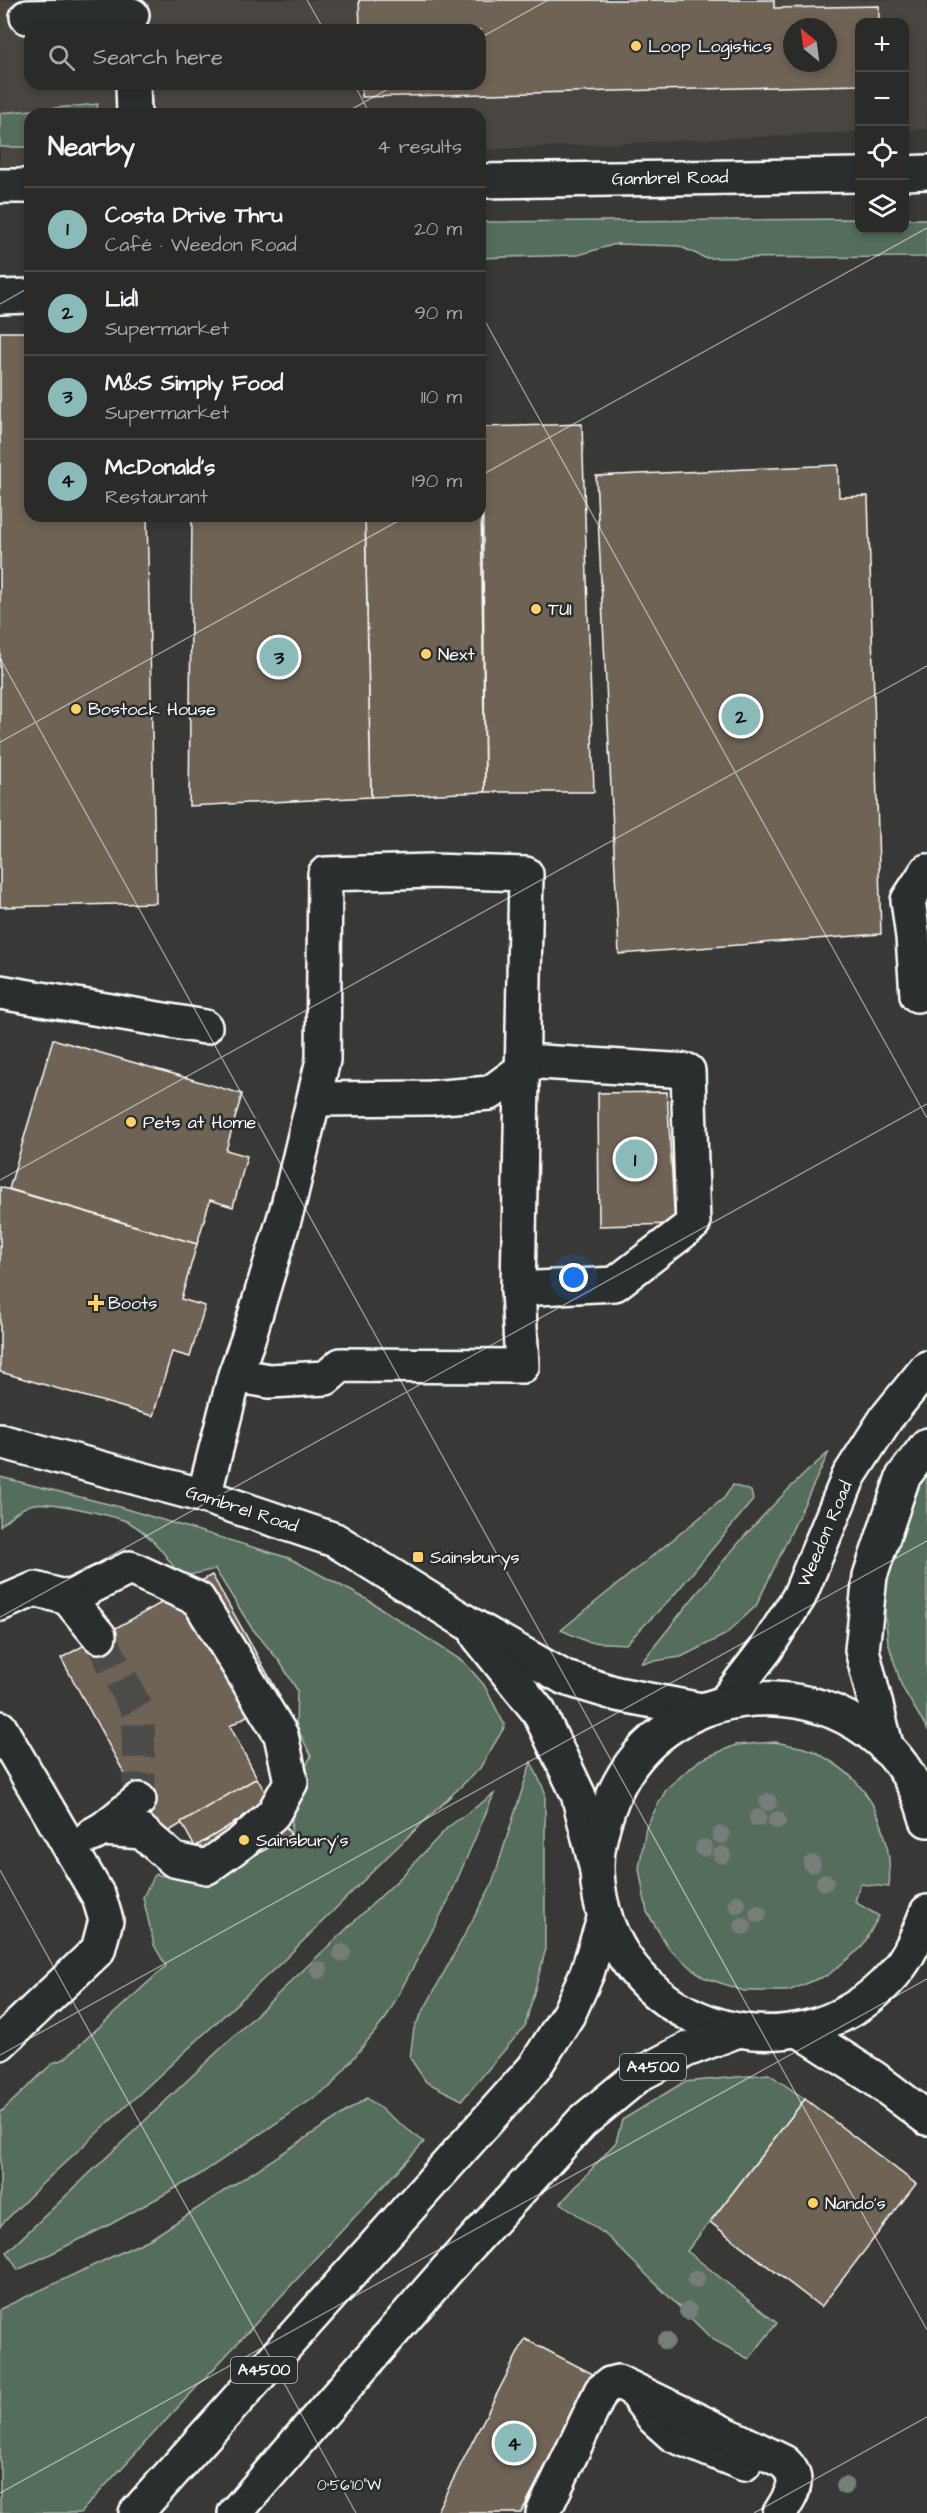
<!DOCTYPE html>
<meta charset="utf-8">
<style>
:root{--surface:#2a2a28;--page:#363634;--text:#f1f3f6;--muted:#a5a7a8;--line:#464645;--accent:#8bbbb9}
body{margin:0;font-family:"Architects Daughter",sans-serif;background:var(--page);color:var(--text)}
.controls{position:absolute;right:18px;top:18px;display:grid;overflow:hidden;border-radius:12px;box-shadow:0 3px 9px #0003}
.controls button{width:54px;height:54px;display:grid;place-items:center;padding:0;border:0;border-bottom:2px solid var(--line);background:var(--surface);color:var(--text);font:30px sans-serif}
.compass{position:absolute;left:783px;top:18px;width:54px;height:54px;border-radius:50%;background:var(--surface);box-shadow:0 3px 9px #0003;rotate:331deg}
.you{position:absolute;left:574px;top:1278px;width:21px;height:21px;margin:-15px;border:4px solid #fff;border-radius:50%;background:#1a73e8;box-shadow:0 0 0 9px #1a73e833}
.badge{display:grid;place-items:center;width:39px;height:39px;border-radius:50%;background:var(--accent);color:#111;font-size:20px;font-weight:700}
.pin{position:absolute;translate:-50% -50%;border:3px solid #fff;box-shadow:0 2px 6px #0006}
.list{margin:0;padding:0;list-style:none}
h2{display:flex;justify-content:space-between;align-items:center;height:78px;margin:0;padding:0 24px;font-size:26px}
h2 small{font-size:20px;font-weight:400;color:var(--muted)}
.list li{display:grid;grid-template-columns:39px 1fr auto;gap:18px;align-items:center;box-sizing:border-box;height:84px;padding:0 24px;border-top:2px solid var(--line)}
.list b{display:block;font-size:22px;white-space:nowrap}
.list p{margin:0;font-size:20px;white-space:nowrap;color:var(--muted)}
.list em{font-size:20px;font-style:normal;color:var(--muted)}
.icon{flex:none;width:33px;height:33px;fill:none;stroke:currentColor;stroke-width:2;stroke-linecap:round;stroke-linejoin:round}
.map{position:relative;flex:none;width:927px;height:2513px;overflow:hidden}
.search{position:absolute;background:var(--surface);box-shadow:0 3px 9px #0003;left:24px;top:24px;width:462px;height:66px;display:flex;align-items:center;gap:15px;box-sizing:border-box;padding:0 21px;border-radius:18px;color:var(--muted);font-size:22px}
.panel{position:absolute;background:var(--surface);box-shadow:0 3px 9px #0003;left:24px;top:108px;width:462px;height:414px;border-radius:18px}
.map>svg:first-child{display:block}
</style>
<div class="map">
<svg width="927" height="2513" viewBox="0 0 927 2513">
<rect width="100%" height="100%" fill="#383836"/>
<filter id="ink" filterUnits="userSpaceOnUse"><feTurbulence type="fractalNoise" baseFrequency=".0167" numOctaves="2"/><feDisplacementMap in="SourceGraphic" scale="12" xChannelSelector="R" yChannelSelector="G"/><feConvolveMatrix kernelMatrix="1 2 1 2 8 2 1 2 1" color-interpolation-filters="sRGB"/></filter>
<g filter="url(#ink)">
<!-- built -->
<path fill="#48453f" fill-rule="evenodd" d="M0 0H927V129L905 130 904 22H860L859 132 480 150V114H30V168H0ZM792 27H828V63H792ZM30 30H480V84H30Z"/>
<!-- green -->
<g fill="#546d5b" stroke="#aab6ad" stroke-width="1.5">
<path d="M98 104 96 114H30V147H0V113Z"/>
<path d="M859 219 860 230H904L905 219H927V257L705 258 679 246 616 244 578 255 480 258V222Z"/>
<path d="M829 1452 756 1606 725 1635 681 1657 641 1663C700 1590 757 1513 829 1452Z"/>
<path d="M927 1467V1729L902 1687 888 1642 883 1594 892 1543 908 1496Z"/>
<path d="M0 1477 116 1506 289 1558 368 1600 464 1662 484 1685 505 1726 480 1768 388 1856 285 1959 43 2183 0 2226V2113L53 2063 64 2059 166 1966 154 1945 143 1897 155 1874 185 1881 216 1877 291 1835C292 1806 297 1782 311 1756L296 1725 297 1690 280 1662 251 1627 215 1569 181 1577C167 1557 152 1535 130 1523 117 1516 50 1501 35 1504 24 1505 8 1518 0 1526Z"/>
<path d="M733 1485 751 1491 753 1500 674 1595 626 1644 588 1642 561 1630 724 1498Z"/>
<path d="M775 1742C787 1745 800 1746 811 1750 819 1753 825 1758 832 1762 875 1789 893 1837 889 1887L860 1884 855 1902 879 1916 862 1947 828 1975 788 1991H744L703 1977 669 1949 647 1912 639 1869 646 1827 667 1788 700 1760 736 1745Z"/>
<path d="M531 1762 545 1792V1952L525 2026 462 2100 426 2082 410 2058 414 2028 492 1884Z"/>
<path d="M494 1794 448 1901 386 2018 330 2087 199 2175 111 2224 18 2270 7 2252 402 1876 448 1827Z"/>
<path d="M769 2074 805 2099 687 2251 777 2323 749 2359 712 2339 607 2236 561 2203 616 2142 622 2120 684 2082Z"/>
<path d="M367 2098 424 2142 80 2513H0V2309L152 2238Z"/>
</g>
<!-- building -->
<g fill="#6e6455" stroke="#fff" stroke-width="1.5" fill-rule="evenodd">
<path d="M359 0H774V8L879 6V22H860V85L362 97 361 84H480V30H360ZM792 27H828V63H792Z"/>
<path d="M0 332H30V516H147L156 903 0 907Z"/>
<path d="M582 424 594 792H485L482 427Z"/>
<path d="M480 427 485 792 371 797 365 516H480Z"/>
<path d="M838 465 839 497 868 496 881 934 619 954 596 476Z"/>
<path d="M192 516H365L371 797 189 806Z"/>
<path d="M53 1039 242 1094 226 1150 247 1156 233 1207 210 1200 197 1244 9 1189Z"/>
<path d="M667 1092 675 1224 599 1226 598 1093Z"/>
<path d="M0 1187 197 1244 181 1299 205 1306 190 1357 172 1352 153 1416 0 1372Z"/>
<path d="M212 1575 280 1696 230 1726 257 1778 161 1836 139 1800 61 1658Z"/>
<path d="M257 1778 270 1801 195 1847 181 1822Z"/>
<path d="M270 1801 291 1835 216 1877 198 1845Z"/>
<path d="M805 2099 916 2184 821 2307 710 2222Z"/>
<path d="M525 2339 593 2374 521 2513H436Z"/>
</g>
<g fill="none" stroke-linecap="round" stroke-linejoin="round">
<!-- minor-tunnel -->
<path stroke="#4c4c4a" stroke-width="33" stroke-dasharray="33 16" stroke-linecap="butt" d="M99 1636 138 1712 139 1800"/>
<defs>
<g id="minor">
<path d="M27 17 132 15"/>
<path d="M133 84 134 114"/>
<path d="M904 173 927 172"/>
<path d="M480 181 860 175"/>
<path d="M0 186H30"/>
<path d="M0 297 30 296"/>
<path d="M0 992 205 1027"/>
<path d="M917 995 913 937 908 900 927 871"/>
<path d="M314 1099 430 1098 490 1093 524 1068"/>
<path d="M518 1289 615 1284 693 1224 688 1071 524 1061"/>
<path d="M0 1441 204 1496 335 1540 466 1622 565 1678 617 1694 701 1710"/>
<path d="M204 1496 235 1375 248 1339 288 1206 323 1060 325 874 432 871 526 874 518 1289 522 1366 341 1365 326 1378 269 1381 235 1375"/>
<path d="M68 1598 130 1568 198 1599 281 1735 291 1782 273 1814 242 1842 207 1867 174 1860 142 1832 103 1829"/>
<path d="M0 1604 35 1589 68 1598 99 1636"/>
<path d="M478 1636 539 1712 578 1794 597 1870"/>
<path d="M0 1728 99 1897 106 1920 98 1950 0 2043"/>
<path d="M92 1835 103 1829 139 1800"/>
<path d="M799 2030 874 2078 927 2118"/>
<path d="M638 2397 654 2418 673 2435 744 2464"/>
<path d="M543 2513 601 2391 610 2384 618 2382 784 2462C803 2480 791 2495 780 2513"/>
</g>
<g id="major">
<path d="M725 1702 766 1649 799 1597 849 1476 887 1417 927 1368"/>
<path d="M887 1749 862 1650 870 1576 903 1477 927 1445"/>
<path d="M927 1820C886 1663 659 1657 608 1810 601 1830 596 1851 597 1872 605 2024 793 2088 893 1975 909 1957 918 1935 927 1912"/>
<path d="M136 2513 534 2068 569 2013 587 1973 605 1916"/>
<path d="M235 2513 446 2271 582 2122 640 2074 686 2050 736 2031"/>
</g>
</defs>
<!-- minor casing -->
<use href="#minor" stroke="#fff" stroke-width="38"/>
<!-- major casing -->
<use href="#major" stroke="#fff" stroke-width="38"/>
<!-- minor -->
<use href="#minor" stroke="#2a2d2e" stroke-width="33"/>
<!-- major -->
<use href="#major" stroke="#2a2d2e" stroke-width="33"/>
</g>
<!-- trees -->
<g fill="#777d77">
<circle cx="768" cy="1802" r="9"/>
<circle cx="758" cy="1818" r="9"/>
<circle cx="777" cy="1820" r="9"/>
<circle cx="721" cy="1835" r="9"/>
<circle cx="704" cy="1848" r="9"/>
<circle cx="722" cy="1855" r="9"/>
<circle cx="812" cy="1864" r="9"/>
<circle cx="825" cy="1882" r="9"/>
<circle cx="737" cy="1904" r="9"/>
<circle cx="758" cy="1914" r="9"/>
<circle cx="743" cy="1926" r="9"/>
<circle cx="342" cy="1953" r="9"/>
<circle cx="319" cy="1970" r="9"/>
<circle cx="696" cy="2279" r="9"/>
<circle cx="688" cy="2311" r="9"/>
<circle cx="666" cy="2341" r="9"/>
<circle cx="845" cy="2486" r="9"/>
</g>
</g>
<!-- ticks -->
<path fill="none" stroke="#fff" stroke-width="1.5" stroke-opacity="0.45" d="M307 0 324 30M480 38 548 0M354 84 370 114M343 114 397 84M0 304 30 287M480 312 927 1118M480 476 927 228M0 658 927 2330M0 742 407 516M0 1180 927 666M0 1617 927 1104M0 1870 356 2513M0 2055 927 1541M0 2493 927 1979M754 2513 927 2417"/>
<!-- markers -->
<g fill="#ffd166" stroke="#2a2d2e" stroke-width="2">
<circle cx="636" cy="46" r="6"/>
<circle cx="536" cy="609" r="6"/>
<circle cx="426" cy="654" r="6"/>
<circle cx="76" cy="709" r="6"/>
<circle cx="131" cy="1122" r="6"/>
<path d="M93 1294h6v6h6v6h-6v6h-6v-6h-6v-6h6z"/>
<rect x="412" y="1551" width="12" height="12" rx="3"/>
<circle cx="244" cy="1840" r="6"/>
<circle cx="813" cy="2203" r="6"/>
</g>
<g text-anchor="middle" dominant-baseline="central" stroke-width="5" stroke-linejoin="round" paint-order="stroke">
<!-- shield labels -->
<g fill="#2a2d2e" stroke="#bfc0c0" stroke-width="1.5">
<rect x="620" y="2054" width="66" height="26" rx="4.5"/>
<rect x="231" y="2357" width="66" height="26" rx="4.5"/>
</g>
<g font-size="16" font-weight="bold" fill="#fff">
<text x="653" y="2067">A4500</text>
<text x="264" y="2370">A4500</text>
</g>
<!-- poi labels -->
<g font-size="18" fill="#fff" stroke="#2a2d2e" text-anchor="start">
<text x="648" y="46">Loop Logistics</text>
<text x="548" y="609">TUI</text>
<text x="438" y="654">Next</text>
<text x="88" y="709">Bostock House</text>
<text x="143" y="1122">Pets at Home</text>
<text x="108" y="1303">Boots</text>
<text x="430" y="1557">Sainsburys</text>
<text x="256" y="1840">Sainsbury's</text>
<text x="825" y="2203">Nando's</text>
</g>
<!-- street labels -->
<g font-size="18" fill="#fff" stroke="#2a2d2e">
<text transform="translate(670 178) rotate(-1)">Gambrel Road</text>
<text transform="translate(242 1509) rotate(18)">Gambrel Road</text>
<text transform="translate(825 1534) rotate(-67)">Weedon Road</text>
</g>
</g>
<g font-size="15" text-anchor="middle" fill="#fff" stroke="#2a2d2e" stroke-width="5" stroke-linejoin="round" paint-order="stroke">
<text x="349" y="2490">0°56'10"W</text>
</g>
</svg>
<div class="controls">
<button>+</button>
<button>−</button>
<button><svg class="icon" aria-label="locate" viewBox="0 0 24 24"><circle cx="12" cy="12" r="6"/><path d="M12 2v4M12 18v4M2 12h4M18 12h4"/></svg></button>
<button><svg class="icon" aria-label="layers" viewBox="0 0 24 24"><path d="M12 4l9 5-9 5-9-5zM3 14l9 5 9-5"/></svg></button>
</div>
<svg class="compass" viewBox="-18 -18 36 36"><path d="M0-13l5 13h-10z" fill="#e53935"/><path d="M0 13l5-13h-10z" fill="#a5a7a8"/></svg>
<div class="you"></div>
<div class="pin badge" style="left:635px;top:1159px">1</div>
<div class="pin badge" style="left:741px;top:716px">2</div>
<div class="pin badge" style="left:279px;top:657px">3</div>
<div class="pin badge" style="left:514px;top:2443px">4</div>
<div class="search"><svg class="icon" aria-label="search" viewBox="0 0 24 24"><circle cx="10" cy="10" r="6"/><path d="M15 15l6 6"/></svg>Search here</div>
<section class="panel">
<h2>Nearby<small>4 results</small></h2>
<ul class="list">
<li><span class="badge">1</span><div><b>Costa Drive Thru</b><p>Café · Weedon Road</p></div><em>20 m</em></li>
<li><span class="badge">2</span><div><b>Lidl</b><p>Supermarket</p></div><em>90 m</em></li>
<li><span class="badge">3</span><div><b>M&amp;S Simply Food</b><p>Supermarket</p></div><em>110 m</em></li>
<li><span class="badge">4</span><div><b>McDonald's</b><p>Restaurant</p></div><em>190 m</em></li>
</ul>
</section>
</div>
